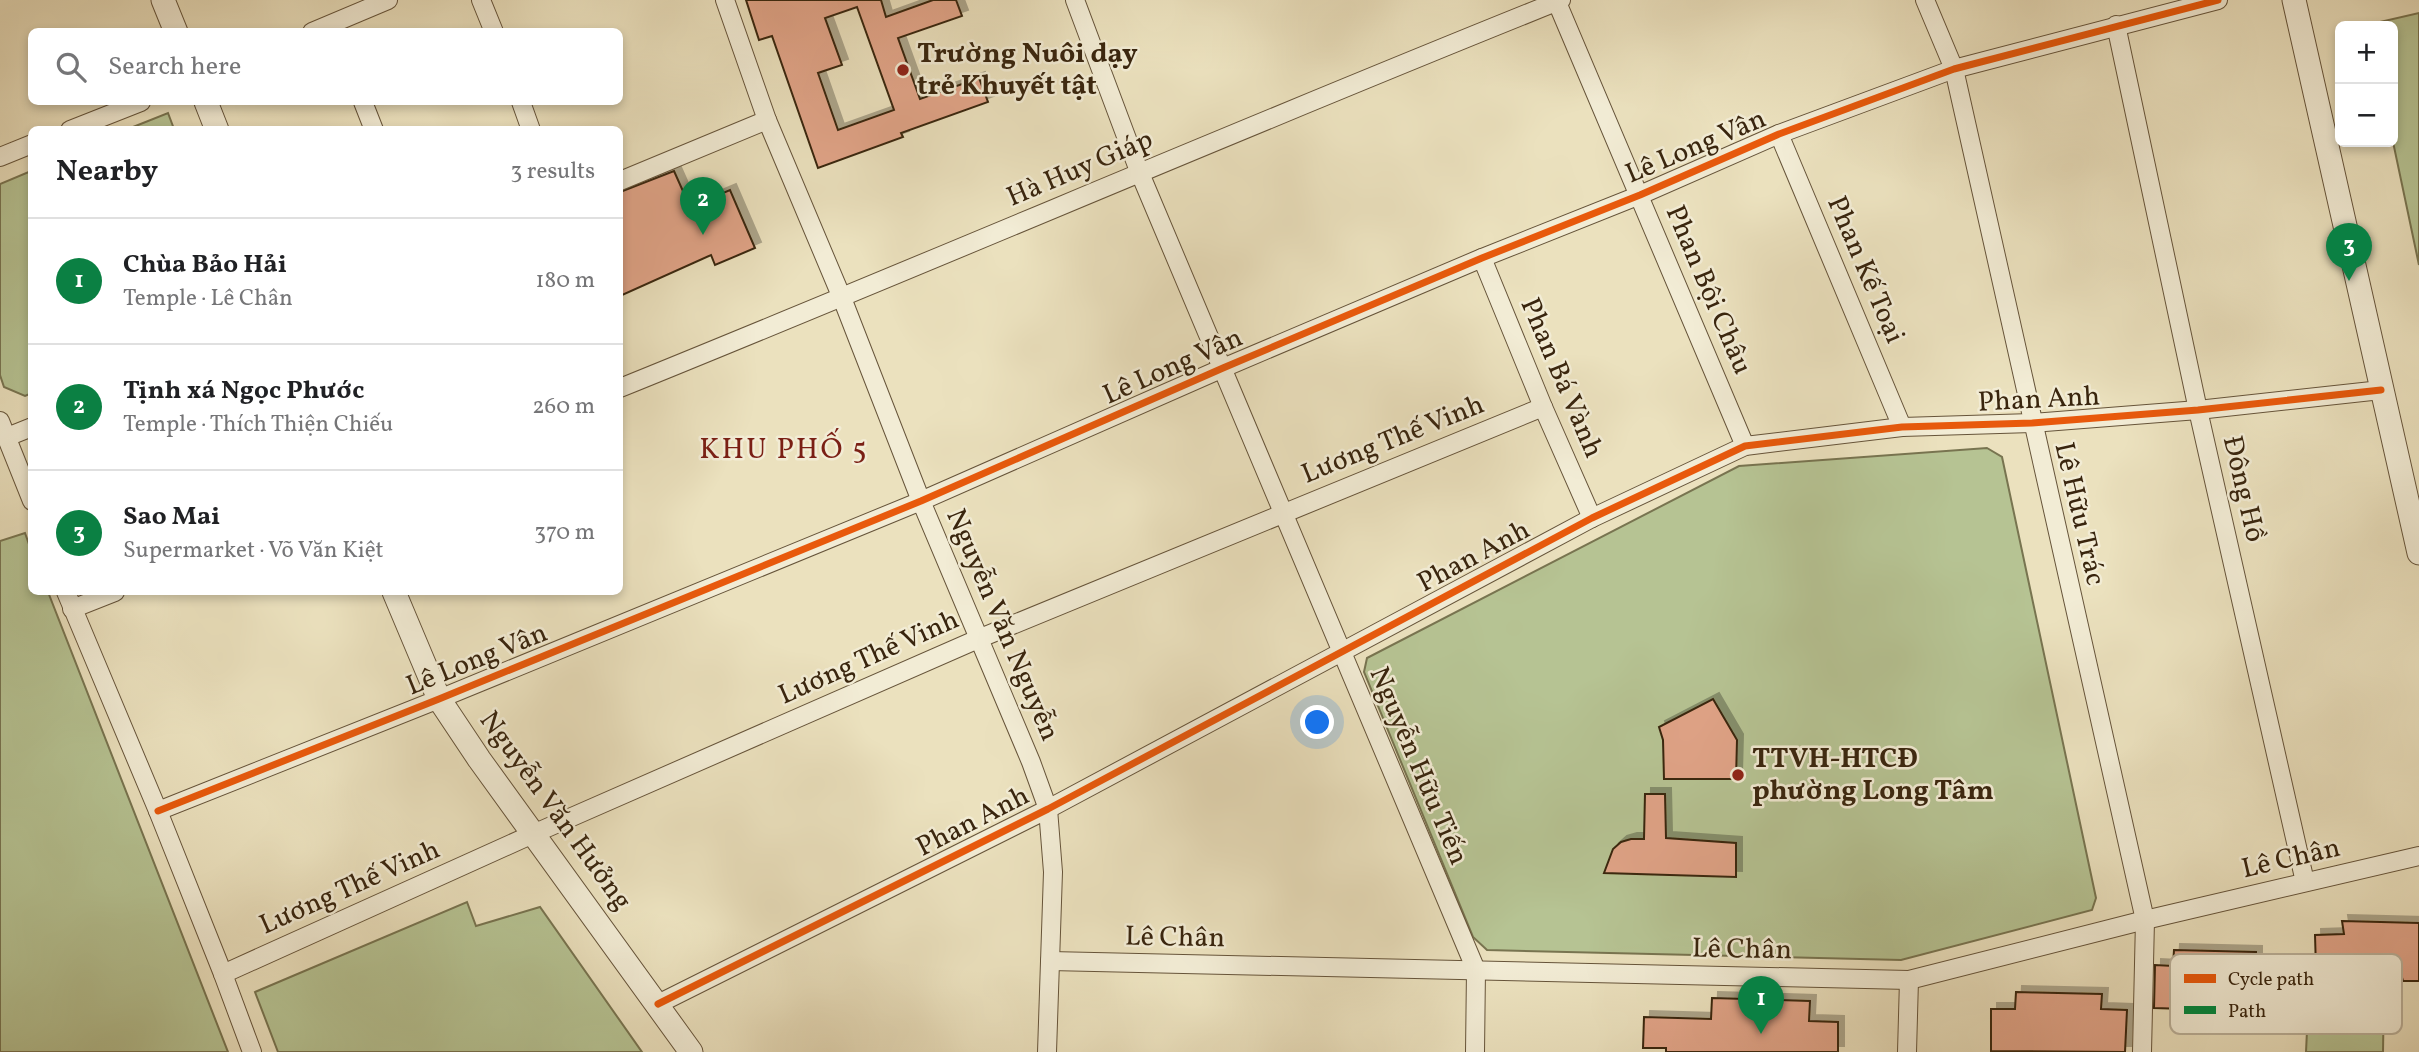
<!DOCTYPE html>
<meta charset="utf-8">
<style>
:root{--surface:#fff;--page:#f2f2f2;--text:#202124;--muted:#757577;--line:#e0e0e0;--accent:#0b8043}
body{margin:0;font-family:Vollkorn,serif;background:var(--page);color:var(--text)}
.controls{position:absolute;right:21px;top:21px;display:grid;overflow:hidden;border-radius:10px;box-shadow:0 4px 10px #0003}
.controls button{width:63px;height:63px;display:grid;place-items:center;padding:0;border:0;border-bottom:2px solid var(--line);background:var(--surface);color:var(--text);font:35px sans-serif}
.you{position:absolute;left:1318px;top:723px;width:24px;height:24px;margin:-18px;border:5px solid #fff;border-radius:50%;background:#1a73e8;box-shadow:0 0 0 10px #1a73e833}
.badge{display:grid;place-items:center;width:46px;height:46px;border-radius:50%;background:var(--accent);color:#fff;font-size:23px;font-weight:700}
.pin{position:absolute;translate:-50% -58px;filter:drop-shadow(0 2px 4px #0008)}
.pin::after{content:'';position:absolute;top:37px;width:24px;height:21px;background:inherit;clip-path:polygon(0 0,100% 0,50% 100%)}
.list{margin:0;padding:0;list-style:none}
h2{display:flex;justify-content:space-between;align-items:center;height:91px;margin:0;padding:0 28px;font-size:30px}
h2 small{font-size:23px;font-weight:400;color:var(--muted)}
.list li{display:grid;grid-template-columns:46px 1fr auto;gap:21px;align-items:center;box-sizing:border-box;height:126px;padding:0 28px;border-top:2px solid var(--line)}
.list b{display:block;font-size:26px;white-space:nowrap}
.list p{margin:0;font-size:23px;white-space:nowrap;color:var(--muted)}
.list em{font-size:23px;font-style:normal;color:var(--muted)}
.icon{flex:none;width:38px;height:38px;fill:none;stroke:currentColor;stroke-width:2;stroke-linecap:round;stroke-linejoin:round}
.map{position:relative;flex:none;width:2419px;height:1052px;overflow:hidden}
.search{position:absolute;background:var(--surface);box-shadow:0 4px 10px #0003;left:28px;top:28px;width:595px;height:77px;display:flex;align-items:center;gap:18px;box-sizing:border-box;padding:0 24px;border-radius:10px;color:var(--muted);font-size:26px}
.panel{position:absolute;background:var(--surface);box-shadow:0 4px 10px #0003;left:28px;top:126px;width:595px;height:469px;border-radius:10px}
.map>svg:first-child{display:block}
</style>
<div class="map">
<svg width="2419" height="1052" viewBox="0 0 2419 1052">
<defs>
<filter id="shadow"><feDropShadow dx="6" dy="-6" stdDeviation="0" flood-color="#0004"/></filter>
</defs>
<rect width="100%" height="100%" fill="#ebe1be"/>
<filter id="stains"><feTurbulence type="fractalNoise" baseFrequency=".00286" numOctaves="4"/><feColorMatrix values="0 0 0 0 .2 0 0 0 0 .09 0 0 0 0 .02 0 0 0 .5 -.17"/></filter>
<radialGradient id="worn" r=".72"><stop offset=".6" stop-color="#630" stop-opacity="0"/><stop offset="1" stop-color="#630" stop-opacity=".3"/></radialGradient>
<!-- green -->
<g fill="#b6c393" stroke="#787450" stroke-width="2">
<path d="M2419 13V265L2393 142V26L2367 25Z"/>
<path d="M168 113 174 129H128Z"/>
<path d="M31 171 32 393 25 396 4 387 0 375V184Z"/>
<path d="M1987 448 2002 457 2096 898 2092 910 1901 960 1487 950 1473 937 1364 672 1367 658 1739 466Z"/>
<path d="M25 533 31 550 32 592H48L228 1052H0V541Z"/>
<path d="M467 902 476 926 540 907 642 1052H278L255 992Z"/>
<path d="M2309 988H2384L2383 1052H2306Z"/>
</g>
<!-- building -->
<g fill="#e1a488" stroke="#39250e" stroke-width="2" fill-rule="evenodd" filter="url(#shadow)">
<path d="M746 0H881L886 17 933 0H956L962 16 898 38 920 99 979 78 988 102 901 133 903 137 818 168 772 36 759 40ZM857 7 894 110 838 130 818 73 842 65 825 18Z"/>
<path d="M674 171 690 207 730 190 755 248 715 265 711 255 620 296V192Z"/>
<path d="M1713 699 1737 740 1736 779H1664L1663 740 1659 727Z"/>
<path d="M1645 794H1665L1666 838 1736 843V877L1604 873 1613 849 1621 842 1631 839H1644Z"/>
<path d="M2342 921 2419 923V981H2403L2401 974 2392 969H2316L2315 935 2344 934Z"/>
<path d="M2174 950 2256 952V969L2283 971 2282 1012 2154 1008 2155 965 2173 966Z"/>
<path d="M2016 992 2102 994 2101 1009 2127 1010 2125 1052 1991 1051V1009H2015Z"/>
<path d="M1712 998 1810 1001 1809 1021 1838 1022V1052H1666V1048H1643L1644 1017 1711 1019Z"/>
</g>
<g fill="none" stroke-linecap="round" stroke-linejoin="round">
<defs>
<g id="minor">
<path d="M481 0 494 32"/>
<path d="M725 0 767 120 842 298 921 501 1031 762 1048 809 1053 872 1047 1052"/>
<path d="M1075 0 1139 171 1476 970 1475 1052"/>
<path d="M1556 0 1745 446"/>
<path d="M1925 0 1954 69 2145 920 2142 1052"/>
<path d="M2116 25 2198 410 2305 882"/>
<path d="M312 32 388 0"/>
<path d="M363 102 374 130"/>
<path d="M521 102 531 130"/>
<path d="M70 130 141 102"/>
<path d="M1779 134 1902 427"/>
<path d="M0 157 32 144"/>
<path d="M620 181 767 120"/>
<path d="M1482 258 1543 407 1592 518"/>
<path d="M620 388C934 261 1246 126 1561 0"/>
<path d="M0 421 32 501"/>
<path d="M7 437 32 427"/>
<path d="M66 592 158 811 223 974 252 1052"/>
<path d="M72 609 115 592"/>
<path d="M158 811 439 699 921 501 1223 368 1482 258 1640 195 1779 134 1954 69 2218 0"/>
<path d="M1050 961 1909 980 2145 920 2419 856"/>
<path d="M223 974 533 834 978 639 1543 407"/>
<path d="M2303 980H2392"/>
<path d="M658 1004 1048 809 1592 518 1745 446 1902 427 2032 423 2198 410 2381 390"/>
<path d="M1907 1052 1909 980"/>
</g>
<g id="tertiary">
<path d="M163 0 176 32"/>
<path d="M2294 0 2419 553"/>
<path d="M206 102 217 130"/>
<path d="M394 592 439 699 479 759 691 1052"/>
</g>
</defs>
<!-- minor casing -->
<use href="#minor" stroke="#66543a" stroke-width="20"/>
<!-- tertiary casing -->
<use href="#tertiary" stroke="#66543a" stroke-width="25"/>
<!-- minor -->
<use href="#minor" stroke="#f2ecd5" stroke-width="18"/>
<!-- tertiary -->
<use href="#tertiary" stroke="#f2ecd5" stroke-width="23"/>
<!-- quiet -->
<path stroke="#00873e" stroke-width="5" stroke-dasharray="10 5" stroke-linecap="butt" d="M2303 980H2392"/>
<defs>
<g id="cycleway">
<path d="M158 811 439 699 921 501 1223 368 1482 258 1640 195 1779 134 1954 69 2218 0"/>
<path d="M658 1004 1048 809 1592 518 1745 446 1902 427 2032 423 2198 410 2381 390"/>
</g>
</defs>
<!-- cycleway casing -->
<use href="#cycleway" stroke="#f2ecd5" stroke-width="11"/>
<!-- cycleway -->
<use href="#cycleway" stroke="#e8590c" stroke-width="7"/>
</g>
<!-- markers -->
<g fill="#8f2418" stroke="#f2ecd5" stroke-width="2.5">
<circle cx="903" cy="70" r="7"/>
<circle cx="1738" cy="775" r="7"/>
</g>
<g text-anchor="middle" dominant-baseline="central" stroke-width="5" stroke-linejoin="round" paint-order="stroke">
<!-- poi labels -->
<g font-size="28" font-weight="bold" fill="#39250e" stroke="#f2ecd5" text-anchor="start">
<text x="917" y="54">Trường Nuôi dạy<tspan x="917" dy="32">trẻ Khuyết tật</tspan></text>
<text x="1752" y="759">TTVH-HTCĐ<tspan x="1752" dy="32">phường Long Tâm</tspan></text>
</g>
<!-- street labels -->
<g font-size="28" fill="#39250e" stroke="#f2ecd5">
<text transform="translate(1696 147) rotate(-23)">Lê Long Vân</text>
<text transform="translate(1080 169) rotate(-23)">Hà Huy Giáp</text>
<text transform="translate(1865 270) rotate(67)">Phan Kế Toại</text>
<text transform="translate(1708 290) rotate(67)">Phan Bội Châu</text>
<text transform="translate(1173 367) rotate(-24)">Lê Long Vân</text>
<text transform="translate(1561 378) rotate(67)">Phan Bá Vành</text>
<text transform="translate(2039 400) rotate(-3)">Phan Anh</text>
<text transform="translate(1393 440) rotate(-22)">Lương Thế Vinh</text>
<text transform="translate(2243 489) rotate(77)">Đông Hồ</text>
<text transform="translate(2079 514) rotate(77)">Lê Hữu Trác</text>
<text transform="translate(1474 557) rotate(-28)">Phan Anh</text>
<text transform="translate(1002 625) rotate(67)">Nguyễn Văn Nguyễn</text>
<text transform="translate(869 658) rotate(-24)">Lương Thế Vinh</text>
<text transform="translate(477 660) rotate(-22)">Lê Long Vân</text>
<text transform="translate(1418 766) rotate(67)">Nguyễn Hữu Tiến</text>
<text transform="translate(555 811) rotate(54)">Nguyễn Văn Hưởng</text>
<text transform="translate(973 822) rotate(-27)">Phan Anh</text>
<text transform="translate(2291 859) rotate(-13)">Lê Chân</text>
<text transform="translate(350 888) rotate(-24)">Lương Thế Vinh</text>
<text transform="translate(1175 938) rotate(1)">Lê Chân</text>
<text transform="translate(1742 950) rotate(1)">Lê Chân</text>
</g>
<!-- neighbourhood labels -->
<g font-size="30" letter-spacing="2" fill="#7a1f14" stroke="#f2ecd5">
<text x="784" y="450">KHU PHỐ 5</text>
</g>
</g>
<!-- legend -->
<rect x="2170" y="954" width="232" height="80" rx="10" fill="#f2ecd5" stroke="#bab099" stroke-width="2"/>
<rect x="2184" y="974" width="32" height="9" fill="#e8590c"/>
<rect x="2184" y="1006" width="32" height="8" fill="#00873e"/>
<g font-size="19" fill="#39250e">
<text x="2228" y="985">Cycle path</text>
<text x="2228" y="1017">Path</text>
</g>
<rect width="100%" height="100%" filter="url(#stains)"/>
<rect width="100%" height="100%" fill="url(#worn)"/>
</svg>
<div class="controls">
<button>+</button>
<button>−</button>
</div>
<div class="you"></div>
<div class="pin badge" style="left:1761px;top:1034px">1</div>
<div class="pin badge" style="left:703px;top:235px">2</div>
<div class="pin badge" style="left:2349px;top:281px">3</div>
<div class="search"><svg class="icon" aria-label="search" viewBox="0 0 24 24"><circle cx="10" cy="10" r="6"/><path d="M15 15l6 6"/></svg>Search here</div>
<section class="panel">
<h2>Nearby<small>3 results</small></h2>
<ul class="list">
<li><span class="badge">1</span><div><b>Chùa Bảo Hải</b><p>Temple · Lê Chân</p></div><em>180 m</em></li>
<li><span class="badge">2</span><div><b>Tịnh xá Ngọc Phước</b><p>Temple · Thích Thiện Chiếu</p></div><em>260 m</em></li>
<li><span class="badge">3</span><div><b>Sao Mai</b><p>Supermarket · Võ Văn Kiệt</p></div><em>370 m</em></li>
</ul>
</section>
</div>
